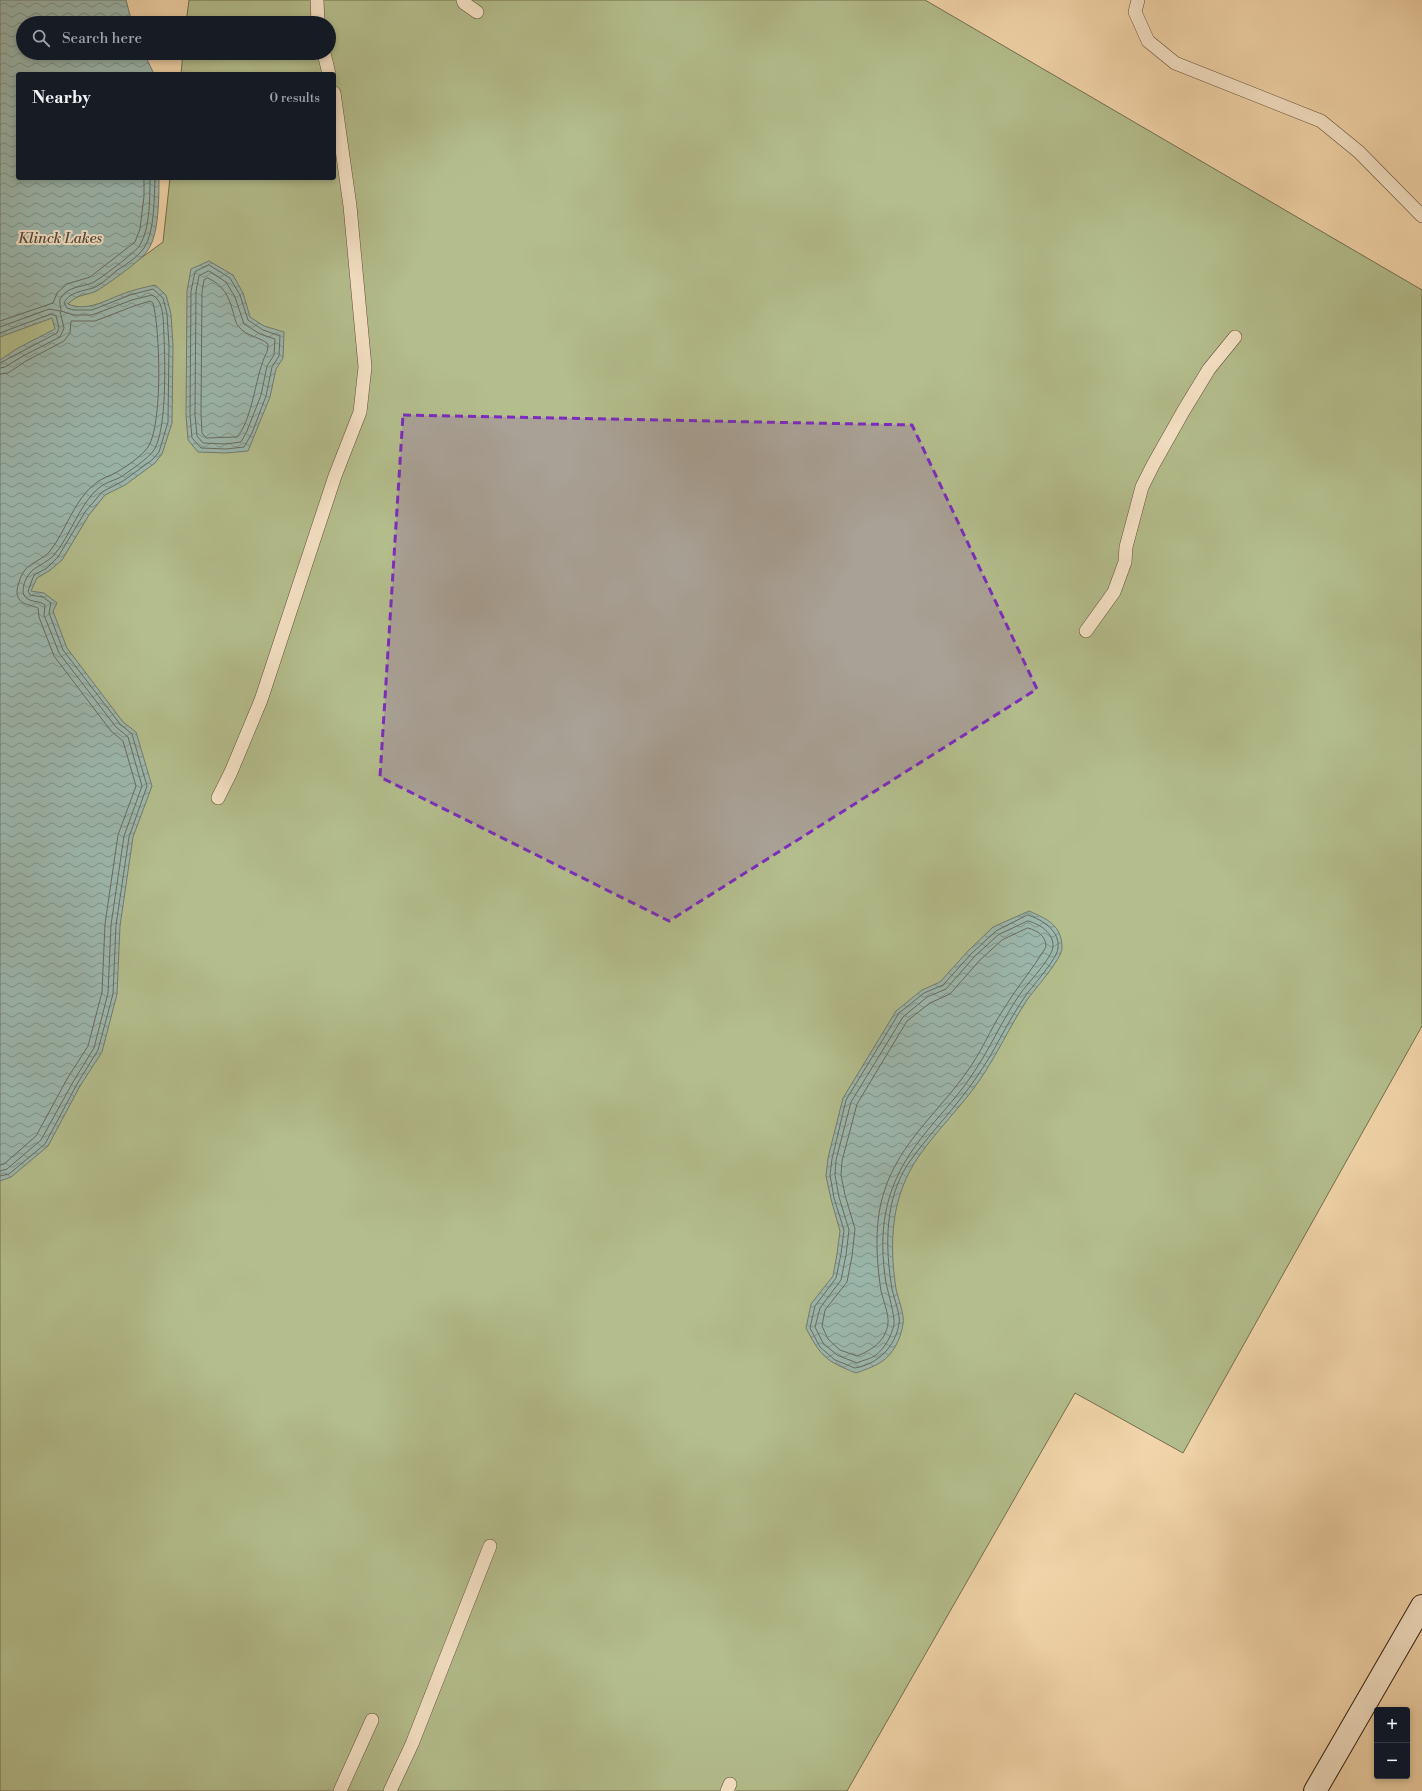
<!DOCTYPE html>
<meta charset="utf-8">
<style>
:root{--surface:#171b24;--page:#20242c;--text:#f1f3f6;--muted:#9ea1a6;--line:#363941}
body{margin:0;font-family:"Libre Bodoni",serif;background:var(--page);color:var(--text)}
.controls{position:absolute;right:12px;bottom:12px;display:grid;overflow:hidden;border-radius:4px;box-shadow:0 2px 6px #0003}
.controls button{width:36px;height:36px;display:grid;place-items:center;padding:0;border:0;border-bottom:1px solid var(--line);background:var(--surface);color:var(--text);font:20px sans-serif}
.list{margin:0;padding:0;list-style:none}
h2{display:flex;justify-content:space-between;align-items:center;height:52px;margin:0;padding:0 16px;font-size:17px}
h2 small{font-size:13px;font-weight:400;color:var(--muted)}
.icon{flex:none;width:22px;height:22px;fill:none;stroke:currentColor;stroke-width:2;stroke-linecap:round;stroke-linejoin:round}
.map{position:relative;flex:none;width:1422px;height:1791px;overflow:hidden}
.search{position:absolute;background:var(--surface);box-shadow:0 2px 6px #0003;left:16px;top:16px;width:320px;height:44px;display:flex;align-items:center;gap:10px;box-sizing:border-box;padding:0 14px;border-radius:22px;color:var(--muted);font-size:15px}
.panel{position:absolute;background:var(--surface);box-shadow:0 2px 6px #0003;left:16px;top:72px;width:320px;height:108px;border-radius:4px}
.map>svg:first-child{display:block}
</style>
<div class="map">
<svg width="1422" height="1791" viewBox="0 0 1422 1791">
<defs>
<pattern id="water-waves" width="16" height="10" patternUnits="userSpaceOnUse"><rect width="16" height="10" fill="#9cb8ae"/><path d="M0 5q4-4 8 0t8 0" fill="none" stroke="#80958c"/></pattern>
</defs>
<rect width="100%" height="100%" fill="#f2d5aa"/>
<filter id="stains"><feTurbulence type="fractalNoise" baseFrequency=".005" numOctaves="4"/><feColorMatrix values="0 0 0 0 .2 0 0 0 0 .09 0 0 0 0 .02 0 0 0 .5 -.17"/></filter>
<radialGradient id="worn" r=".72"><stop offset=".6" stop-color="#630" stop-opacity="0"/><stop offset="1" stop-color="#630" stop-opacity=".3"/></radialGradient>
<!-- green -->
<path fill="#b4be8d" stroke="#746e4e" d="M189 0H925L1422 290V1026L1183 1453 1075 1393 847 1791H0V317L96 291 163 242 170 178H334V74H181L183 53H329V23H186Z"/>
<!-- water -->
<g fill="url(#water-waves)" stroke="#727b6f">
<path d="M0 0H126L132 23H23V53H144L154 74H18V178H159C159 197 159 234 148 250 142 260 109 283 98 290 86 297 80 292 68 304 88 313 109 298 128 292 137 289 146 287 155 285L166 295 171 314 173 346 172 423 162 454 155 463 125 485 105 495 89 515 62 560 49 571 37 578 31 591 44 593 57 603 53 611 67 648 123 722 136 732 152 786 133 837 120 926 117 994 102 1052 80 1086 48 1146 11 1177 0 1181V360L18 348 55 329 52 318 0 337Z"/>
<path d="M209 261 233 275 243 293 250 317 264 326 284 332 283 358 276 369 270 397 248 451 226 453 198 452 188 440 186 415 187 291 191 269Z"/>
<path d="M1029 911C1047 919 1062 925 1062 948 1062 959 1034 990 1027 1000 1010 1026 997 1055 979 1081 961 1107 937 1130 919 1156 891 1196 889 1242 896 1289 898 1298 905 1316 903 1324 901 1338 893 1355 881 1362 874 1367 864 1370 856 1373 826 1361 821 1357 806 1328L811 1304 833 1276 837 1254 840 1231 831 1199 826 1176 828 1158 843 1098 896 1011 922 990 940 982 969 950 993 927Z"/>
</g>
<g fill="none" stroke-linecap="round" stroke-linejoin="round">
<!-- shore -->
<g stroke="#686c5f" stroke-width="1">
<path d="M209 265 230 278 240 295 248 320 263 330 280 336 279 356 272 367 266 396 252 433 244 447 226 449 201 448 192 438 190 415 191 291 195 272Z"/>
<path d="M209 271 226 282 235 297 244 324 260 334 275 339 274 355 267 366 261 395 247 431 241 442 226 444 203 443 197 436 195 415 196 291 199 276Z"/>
<path d="M208 278C223 285 229 296 233 312 235 317 235 323 239 327 246 336 260 337 268 344 268 354 264 356 262 364 255 384 251 421 237 437L206 438 202 433 201 414 202 292 204 280Z"/>
<path d="M0 321 53 303 57 293 67 284 90 277 135 242 140 229 144 196V178"/>
<path d="M0 327 49 309 60 311 64 328 60 337 23 356 5 367 0 368"/>
<path d="M0 333 51 314 56 316 59 328 57 333 0 363"/>
<path d="M0 374 8 373 26 361 64 341 70 333 71 321H95L134 306 150 301 153 303C160 329 163 425 148 447 143 455 126 467 117 472 110 476 102 478 96 483 74 499 66 531 50 551 38 564 27 561 20 579 19 583 17 587 17 591 17 605 29 604 38 608L39 617 54 656 111 731 123 741 136 786 118 835 105 924 102 992 88 1046 67 1079 36 1136 4 1164 0 1165"/>
<path d="M1028 915C1043 920 1060 931 1058 948 1057 960 1031 987 1024 998 1006 1024 994 1053 976 1078 956 1107 931 1132 910 1161 884 1198 885 1247 892 1289 894 1298 901 1317 899 1324 895 1347 878 1364 855 1368L835 1360 820 1347 810 1328 815 1306 836 1278 841 1254 844 1230 834 1198 830 1175 832 1159 846 1100 899 1013 924 993 943 985 972 953 996 931Z"/>
<path d="M1028 921C1040 924 1054 933 1053 947 1052 958 1027 984 1020 994 1002 1020 990 1049 972 1075 955 1101 932 1122 914 1148 884 1190 878 1232 886 1283 888 1292 895 1317 894 1324 892 1335 885 1348 876 1355 871 1359 863 1360 857 1363L837 1355 823 1343 815 1327 820 1308 841 1280 846 1255 849 1230 839 1197 835 1175 836 1160 851 1102 903 1017 927 997 946 989 975 956 998 935Z"/>
<path d="M1028 928C1038 931 1046 936 1046 947 1033 969 1016 988 1003 1010 990 1030 981 1053 966 1073 939 1111 900 1143 885 1189 874 1221 876 1257 881 1291 883 1299 889 1315 888 1323 886 1341 872 1350 857 1356L840 1350 828 1339 822 1326 825 1310 847 1282 852 1256 855 1229 845 1195 841 1175 842 1161 857 1104 907 1021 930 1003 950 994 980 960 1002 940Z"/>
<path d="M0 1171 7 1169 41 1140 73 1082 94 1048 108 993 111 925 124 836 142 786 128 737 116 727 59 653 44 615 45 605C39 600 28 603 24 595 21 589 26 577 30 573 34 567 47 563 54 555 70 537 80 502 100 487 105 483 112 481 119 478 127 473 149 458 154 450 167 429 165 362 164 336 163 324 165 301 152 295L132 300 92 315H74L61 311C61 307 59 303 60 299 66 287 81 287 92 283 100 279 136 252 140 245 150 229 150 197 150 178"/>
<path d="M0 1176 9 1174 45 1144 77 1084 98 1050 113 994 116 925 129 837 147 786 132 734 120 724 63 650 49 613 51 603 43 597 30 595 28 591 34 575 47 568 58 557 85 512 102 492 123 481 152 460 159 452 168 422 169 346 167 314 163 298 153 289 130 295 92 310H74L67 308 64 303C69 292 83 291 93 288 101 285 109 277 116 271 125 265 138 257 144 248 155 232 154 197 155 178"/>
</g>
<defs>
<g id="lane">
<path d="M317 0 318 23"/>
<path d="M463 0 464 3 477 12"/>
<path d="M1138 0 1135 12 1148 41 1175 63 1321 121 1359 152 1422 216"/>
<path d="M324 53 329 74"/>
<path d="M1086 631 1114 592 1125 562 1126 547 1142 487 1153 465 1184 410 1209 369 1235 337"/>
<path d="M218 798 231 772 261 700 335 476 360 412 365 367 350 206 334 93"/>
<path d="M340 1791 372 1720"/>
<path d="M390 1791 412 1744 490 1546"/>
<path d="M727 1791 730 1784"/>
</g>
<path id="secondary" d="M1315 1791 1422 1606"/>
</defs>
<!-- lane casing -->
<use href="#lane" stroke="#634c36" stroke-width="14"/>
<!-- secondary casing -->
<use href="#secondary" stroke="#331f10" stroke-width="24"/>
<!-- lane -->
<use href="#lane" stroke="#f7e4c8" stroke-width="13"/>
<!-- secondary -->
<use href="#secondary" stroke="#f7e4c8" stroke-width="22"/>
</g>
<!-- marked area -->
<path fill="#7b2cbf" fill-opacity="0.2" stroke="#7b2cbf" stroke-width="3" stroke-dasharray="8 5" stroke-linejoin="round" d="M403 415 912 425 1037 689 669 921 380 777Z"/>
<g text-anchor="middle" dominant-baseline="central" stroke-width="4" stroke-linejoin="round" paint-order="stroke">
<!-- water labels -->
<g font-size="15" font-style="italic" fill="#524d3f" stroke="#f7e4c8">
<text x="60" y="238">Klinck Lakes</text>
</g>
</g>
<rect width="100%" height="100%" filter="url(#stains)"/>
<rect width="100%" height="100%" fill="url(#worn)"/>
</svg>
<div class="controls">
<button>+</button>
<button>−</button>
</div>
<div class="search"><svg class="icon" aria-label="search" viewBox="0 0 24 24"><circle cx="10" cy="10" r="6"/><path d="M15 15l6 6"/></svg>Search here</div>
<section class="panel">
<h2>Nearby<small>0 results</small></h2>
<ul class="list">
</ul>
</section>
</div>
